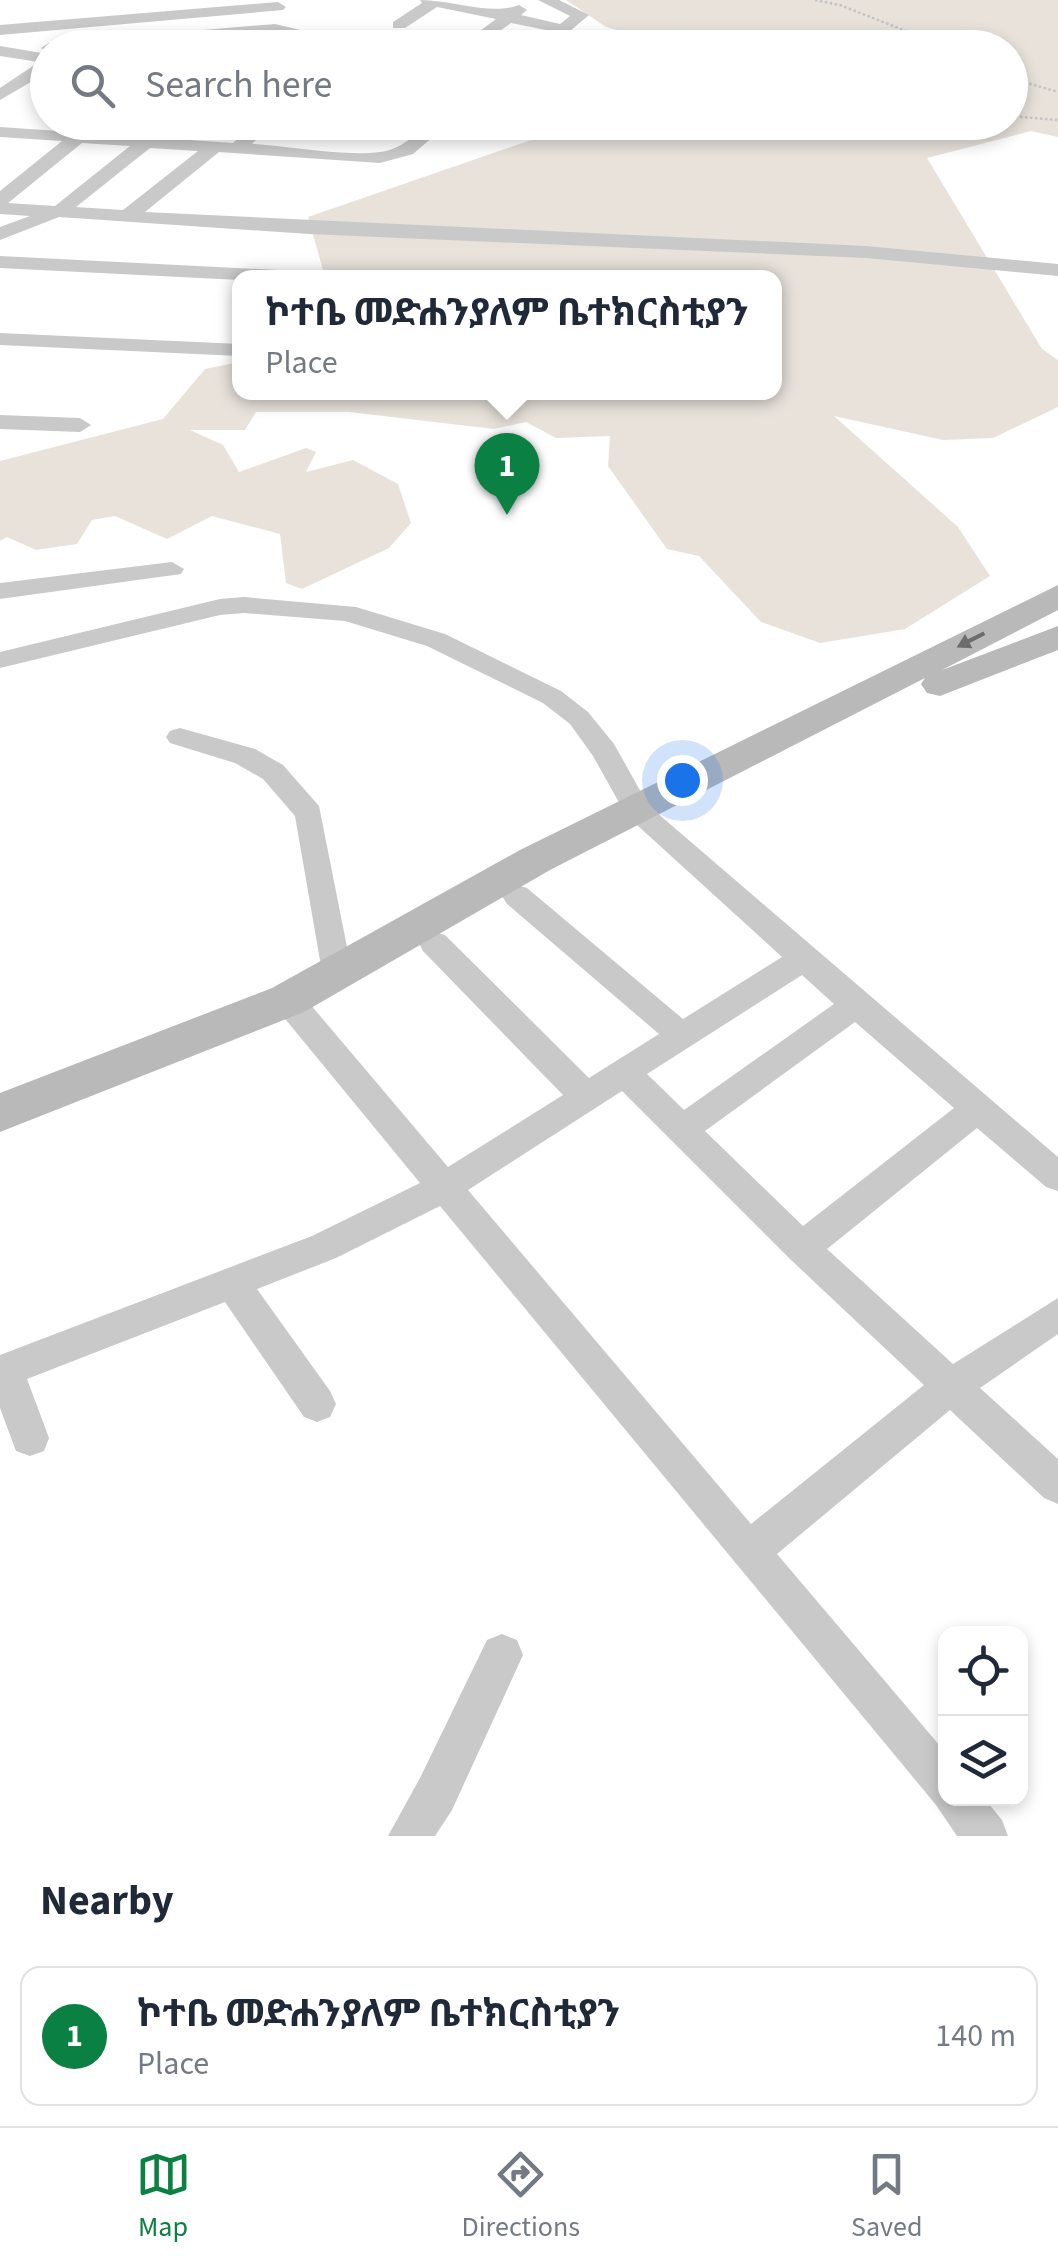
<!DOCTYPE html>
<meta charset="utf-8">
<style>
:root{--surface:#fff;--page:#f6f6f7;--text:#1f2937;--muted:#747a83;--line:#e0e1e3;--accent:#0b8043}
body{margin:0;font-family:"Source Sans 3","Noto Sans Ethiopic",sans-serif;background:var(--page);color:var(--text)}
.controls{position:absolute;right:30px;bottom:30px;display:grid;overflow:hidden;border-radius:20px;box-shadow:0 5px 15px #0003}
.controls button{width:90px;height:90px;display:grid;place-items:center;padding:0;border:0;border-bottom:2px solid var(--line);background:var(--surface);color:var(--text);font:50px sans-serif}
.you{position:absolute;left:682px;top:780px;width:35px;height:35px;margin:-25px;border:8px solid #fff;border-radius:50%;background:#1a73e8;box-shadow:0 0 0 15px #1a73e833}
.badge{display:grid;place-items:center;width:65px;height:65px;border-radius:50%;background:var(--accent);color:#fff;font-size:32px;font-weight:700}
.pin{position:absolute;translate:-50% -82px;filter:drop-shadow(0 2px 5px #0008)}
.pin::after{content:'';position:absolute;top:52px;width:35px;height:30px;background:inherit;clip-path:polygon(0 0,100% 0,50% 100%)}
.popup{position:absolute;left:232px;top:270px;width:550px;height:130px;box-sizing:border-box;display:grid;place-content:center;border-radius:20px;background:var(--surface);filter:drop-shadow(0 2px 8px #0005);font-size:32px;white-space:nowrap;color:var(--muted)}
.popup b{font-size:38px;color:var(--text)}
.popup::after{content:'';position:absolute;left:50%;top:100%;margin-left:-20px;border:20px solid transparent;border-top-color:var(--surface)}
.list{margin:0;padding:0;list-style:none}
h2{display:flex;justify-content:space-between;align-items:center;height:130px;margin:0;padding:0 40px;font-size:42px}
h2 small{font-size:32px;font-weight:400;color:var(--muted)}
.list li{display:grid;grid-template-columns:65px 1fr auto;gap:30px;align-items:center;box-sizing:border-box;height:140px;margin:0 20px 20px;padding:0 20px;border:2px solid var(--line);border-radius:20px}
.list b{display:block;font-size:38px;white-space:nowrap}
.list p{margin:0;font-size:32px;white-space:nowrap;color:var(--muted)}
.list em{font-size:32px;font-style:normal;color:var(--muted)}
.icon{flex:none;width:55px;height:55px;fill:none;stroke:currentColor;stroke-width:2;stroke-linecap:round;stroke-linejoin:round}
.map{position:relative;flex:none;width:1058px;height:1836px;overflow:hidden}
.search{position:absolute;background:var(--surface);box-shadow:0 5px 15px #0003;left:30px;right:30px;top:30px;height:110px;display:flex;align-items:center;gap:25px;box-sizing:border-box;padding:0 35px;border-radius:55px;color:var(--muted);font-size:38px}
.sheet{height:290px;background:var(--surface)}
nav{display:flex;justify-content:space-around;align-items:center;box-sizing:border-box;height:140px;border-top:2px solid var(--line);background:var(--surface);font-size:28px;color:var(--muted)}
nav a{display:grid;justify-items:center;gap:5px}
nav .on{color:var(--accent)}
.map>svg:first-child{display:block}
</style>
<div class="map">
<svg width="1058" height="1836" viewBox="0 0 1058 1836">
<rect width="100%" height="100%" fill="#fff"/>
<!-- green -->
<path fill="#e8e2db" d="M566 0H1058V137L1031 131 927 158 1042 349 1058 360V407L993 438 943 440 834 416 958 527 990 576 905 629 820 643 761 622 699 556 667 549 608 466 610 436 556 438 526 422 494 429 349 412H256L245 430H190L223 445 239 472 306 448 316 452 306 472 353 460 398 484 411 523 389 548 302 589 286 583 280 534 212 516 167 539 115 516 92 520 77 544 36 550 7 537 0 541V461L163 419 205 369 239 362 240 392H774V278L325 277 308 217 580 123 1010 122V48L678 47 606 27Z"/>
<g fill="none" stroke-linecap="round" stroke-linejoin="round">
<!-- path -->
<g stroke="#c3c3c3" stroke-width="2.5" stroke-dasharray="2.5 2.5" stroke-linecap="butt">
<path d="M815 0 840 5 949 48"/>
<path d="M679 31 725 48"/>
<path d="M1010 78 1058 92"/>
<path d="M1010 116 1058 120"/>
</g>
<!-- minor -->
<g fill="#c9c9c9" fill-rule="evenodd">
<path d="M420 0C453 0 491 16 519 5L527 10 521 15 560 24 570 16 538 0H559L589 15 550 48H531L551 31 511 23 476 48H457L496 19 437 7 405 28H393V22L422 3Z"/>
<path d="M278 2 286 7 283 10 0 35V25Z"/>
<path d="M275 24 377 48C340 48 302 33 270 34 196 36 122 48 48 48V52L41 48 49 43Z"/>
<path d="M0 46 48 54V72L0 100V88L39 62 0 56Z"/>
<path d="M255 122H273L252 144C289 146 345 157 380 152 410 149 418 122 450 122L413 154 380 163 219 152 145 212 866 246 1058 264V276L866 258 309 234 59 217 0 240V227L30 216 0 214V191L62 141 0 137V127L233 143ZM82 143 130 146 55 206 8 203ZM150 148 198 151 123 210 76 207Z"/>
<path d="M0 256 296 271 306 277 240 280 0 268Z"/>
<path d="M0 333 240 344V356L0 345Z"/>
<path d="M0 415 80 418 91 425 80 432 0 429Z"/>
<path d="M172 562 184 569 181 574 0 599V583Z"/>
<path d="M244 597 356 607 445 634 561 691 588 712 614 744 646 801 663 818 1058 1157V1191L1046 1187 977 1128 827 1249 953 1364 1058 1298V1334L980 1388 1058 1459V1504L1044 1498 950 1410 777 1554 946 1753V1798H984L1002 1820 1008 1836H957L936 1805 440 1206 336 1258 257 1289 330 1391 336 1404 330 1417 317 1422 304 1417 225 1302 27 1379 49 1438 44 1451 30 1456 16 1451 0 1408V1355L312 1236 420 1183 277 1009 272 1000 277 991 288 988 299 991 448 1167 563 1095 423 951 419 943 423 935 434 932 445 935 589 1078 659 1034 507 904 502 896 507 888 517 885 527 888 683 1019 782 957 626 815 593 756 570 724 543 703 427 646 345 621 244 613 220 615 0 668V652L220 599ZM802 975 834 1004 684 1110 647 1074ZM855 1022 954 1108 803 1226 705 1131ZM622 1091 790 1259 924 1385 751 1524 468 1190Z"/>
<path d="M180 728 255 749 283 765 319 806 352 972 348 980 337 984 326 980 322 972 295 816 263 779 235 763 170 743 166 737 170 731Z"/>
<path d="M502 1634 517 1640 523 1655 452 1810 435 1836H388L420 1778 487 1640Z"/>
</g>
<!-- secondary -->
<path fill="#b9b9b9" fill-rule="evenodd" d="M1058 585V610L942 670 1058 626V650L940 696 927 693 921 684 925 678 550 870 304 1012 0 1132V1093L272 988 520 850Z"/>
</g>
<!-- one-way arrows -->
<defs><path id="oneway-solid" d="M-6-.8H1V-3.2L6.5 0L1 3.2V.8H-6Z" transform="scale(2.5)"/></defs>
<use fill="#6d6d6d" href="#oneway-solid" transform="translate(971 640) rotate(153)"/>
</svg>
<div class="controls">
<button><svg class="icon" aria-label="locate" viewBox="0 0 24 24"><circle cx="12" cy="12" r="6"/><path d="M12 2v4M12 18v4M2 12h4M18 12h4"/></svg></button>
<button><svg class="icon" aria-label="layers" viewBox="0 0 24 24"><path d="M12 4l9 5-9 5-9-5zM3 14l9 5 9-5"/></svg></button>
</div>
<div class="you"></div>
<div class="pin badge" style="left:507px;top:515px">1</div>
<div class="popup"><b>ኮተቤ መድሐንያለም ቤተክርስቲያን</b>Place</div>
<div class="search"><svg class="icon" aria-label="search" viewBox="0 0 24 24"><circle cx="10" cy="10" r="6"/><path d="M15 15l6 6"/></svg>Search here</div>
</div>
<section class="sheet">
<h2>Nearby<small></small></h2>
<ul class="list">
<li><span class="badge">1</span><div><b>ኮተቤ መድሐንያለም ቤተክርስቲያን</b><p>Place</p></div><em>140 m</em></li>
</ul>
</section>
<nav>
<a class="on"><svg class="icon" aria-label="map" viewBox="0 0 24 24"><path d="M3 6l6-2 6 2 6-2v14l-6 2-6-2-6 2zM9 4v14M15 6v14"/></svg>Map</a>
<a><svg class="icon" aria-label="directions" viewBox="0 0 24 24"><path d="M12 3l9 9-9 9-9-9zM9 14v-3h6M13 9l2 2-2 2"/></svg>Directions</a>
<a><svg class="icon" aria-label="saved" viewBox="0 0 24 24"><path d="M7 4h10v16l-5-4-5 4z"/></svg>Saved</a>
</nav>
